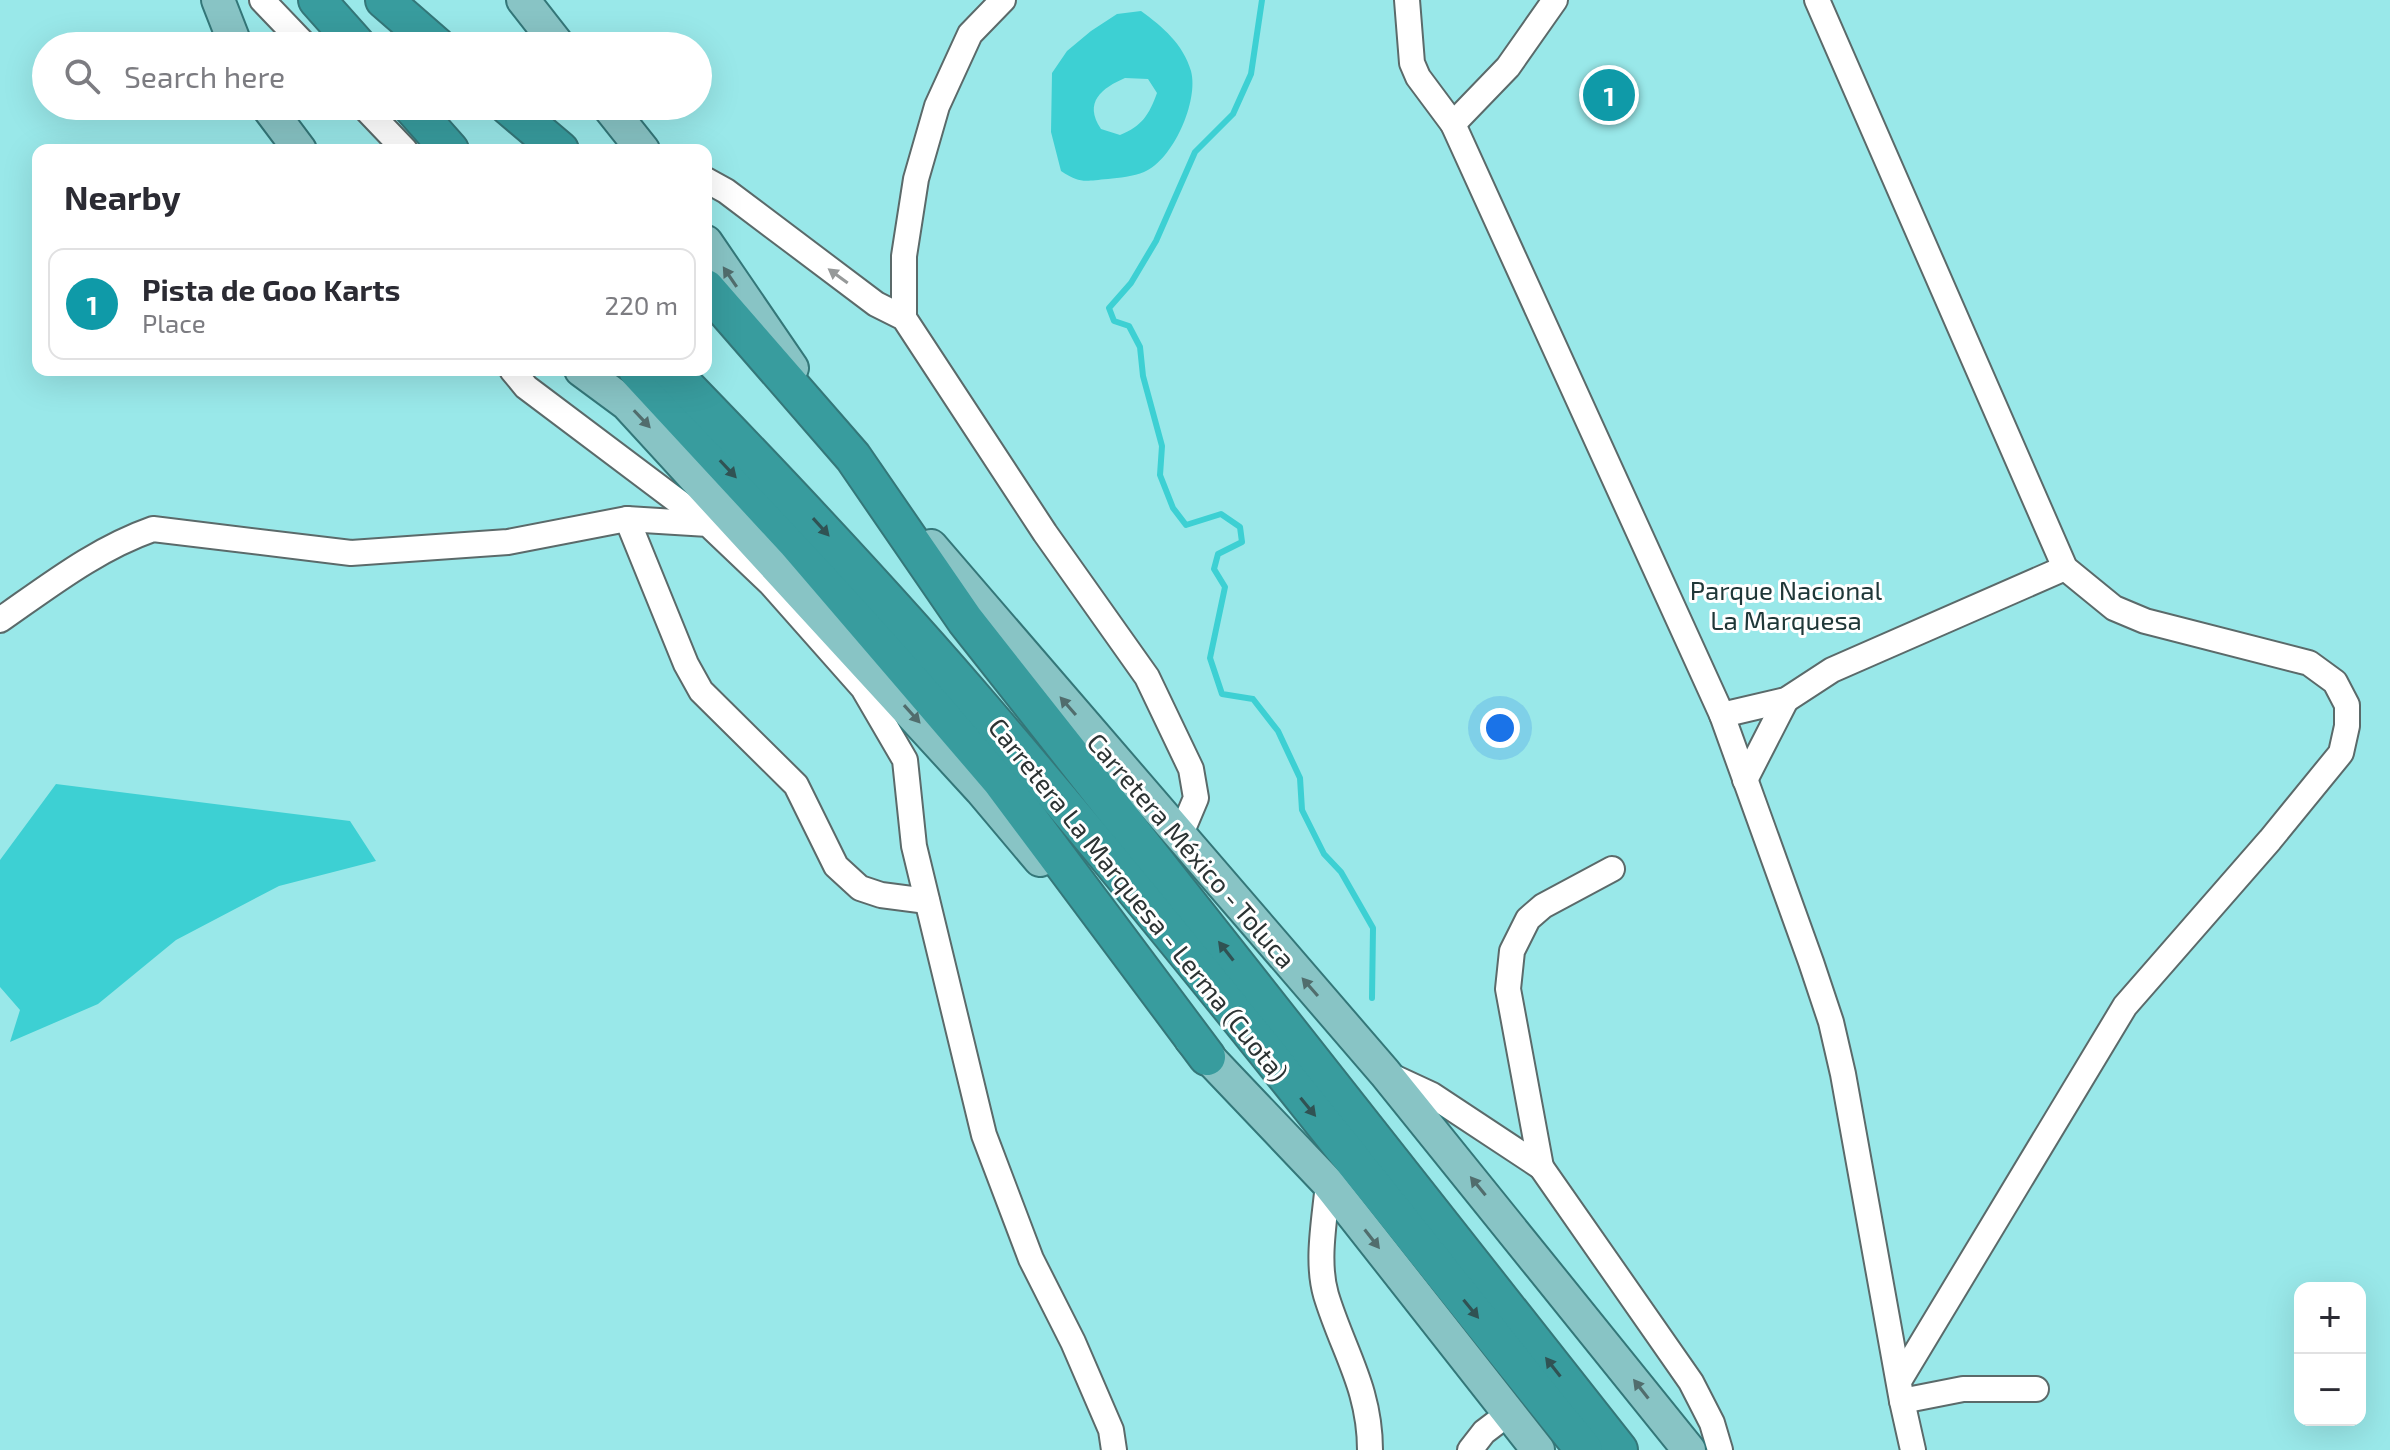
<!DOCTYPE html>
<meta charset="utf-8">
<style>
:root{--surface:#fff;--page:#f2f2f3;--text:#2b2b33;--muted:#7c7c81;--line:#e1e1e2;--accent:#d93025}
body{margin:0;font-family:"Exo 2",sans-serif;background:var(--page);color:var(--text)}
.controls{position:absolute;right:24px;bottom:24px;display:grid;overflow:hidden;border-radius:16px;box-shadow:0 8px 32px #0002}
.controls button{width:72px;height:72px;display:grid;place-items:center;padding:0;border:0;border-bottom:2px solid var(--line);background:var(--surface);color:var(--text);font:40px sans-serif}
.you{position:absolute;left:1500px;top:728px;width:28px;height:28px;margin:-20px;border:6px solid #fff;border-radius:50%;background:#1a73e8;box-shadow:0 0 0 12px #1a73e833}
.badge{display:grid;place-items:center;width:52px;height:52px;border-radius:50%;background:var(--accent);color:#fff;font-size:26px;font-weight:700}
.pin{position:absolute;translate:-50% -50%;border:4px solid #fff;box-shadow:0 2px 8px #0006}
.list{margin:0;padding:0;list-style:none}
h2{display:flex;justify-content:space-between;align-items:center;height:104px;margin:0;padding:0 32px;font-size:34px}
h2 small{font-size:26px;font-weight:400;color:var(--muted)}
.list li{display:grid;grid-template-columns:52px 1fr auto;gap:24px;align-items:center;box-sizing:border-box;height:112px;margin:0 16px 16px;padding:0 16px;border:2px solid var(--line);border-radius:16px}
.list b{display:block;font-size:30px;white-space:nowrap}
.list p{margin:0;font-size:26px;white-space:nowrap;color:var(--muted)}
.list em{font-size:26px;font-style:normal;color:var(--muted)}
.icon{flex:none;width:44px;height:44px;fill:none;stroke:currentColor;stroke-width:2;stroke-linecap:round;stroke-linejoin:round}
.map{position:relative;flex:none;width:2390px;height:1450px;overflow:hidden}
.search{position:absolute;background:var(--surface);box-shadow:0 8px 32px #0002;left:32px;top:32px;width:680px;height:88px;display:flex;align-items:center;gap:20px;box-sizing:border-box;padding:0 28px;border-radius:44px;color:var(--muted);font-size:30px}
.panel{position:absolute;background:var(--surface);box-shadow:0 8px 32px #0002;left:32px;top:144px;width:680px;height:232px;border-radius:16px}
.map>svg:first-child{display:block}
</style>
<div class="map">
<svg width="2390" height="1450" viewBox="0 0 2390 1450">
<rect width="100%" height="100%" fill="#e0f1f1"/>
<!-- green -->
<path fill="#99e8e9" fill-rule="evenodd" d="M0 0H2390V1450H0ZM46 46H698V106H46ZM38 150H706V370H38ZM2300 1288H2360V1420H2300Z"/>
<!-- water -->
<g fill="#3dd0d3" fill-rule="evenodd">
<path d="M1141 11C1163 27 1183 44 1191 71 1199 101 1173 160 1144 172 1134 176 1119 178 1108 179 1084 181 1081 184 1061 171L1051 132 1052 73 1067 51 1091 31 1117 14ZM1125 78 1148 79 1157 93C1149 115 1142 126 1120 135L1101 129C1083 102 1102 88 1125 78Z"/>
<path d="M56 784 350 821 376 861 279 886 176 940 98 1004 10 1042 20 1010 0 987V860Z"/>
</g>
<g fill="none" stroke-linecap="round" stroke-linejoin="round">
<!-- stream -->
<path stroke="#3dd0d3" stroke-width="6" d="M1262 0 1251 74 1233 114 1195 152 1156 241 1131 283 1109 308 1114 321 1129 326 1140 347 1143 376 1162 446 1160 475 1173 508 1186 525 1221 514 1240 527 1242 542 1218 554 1214 569 1225 587 1210 658 1222 694 1253 699 1278 731 1300 778 1302 810 1324 854 1341 872 1373 928 1372 998"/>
<defs>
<g id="minor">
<path d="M262 0 306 46"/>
<path d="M1407 0 1412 63 1418 77 1453 124 1722 715 1811 962 1831 1022 1843 1074 1902 1401 1913 1450"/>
<path d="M1817 0 2065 568 2114 608 2145 621 2309 663 2335 682 2347 705V726L2341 753 2270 840 2125 1006 1899 1381"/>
<path d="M363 106 405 150"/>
<path d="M1453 124 1508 67 1555 0"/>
<path d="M706 180 726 191 876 304 904 318 1045 533 1147 677 1191 769 1196 798 1180 836"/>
<path d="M904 318V256L916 179 937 106 970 34 1003 0"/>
<path d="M512 370 526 387 708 524"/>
<path d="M627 519 686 664 701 691 796 785 836 866 860 888 881 895 927 901"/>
<path d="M0 620C49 586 96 549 153 529L351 553 508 542 627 519 708 524 770 583 863 688 905 760 914 846 984 1135 1031 1259 1073 1342 1111 1430 1114 1450"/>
<path d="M1722 715 1786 700 1832 670 2065 568"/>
<path d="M1745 780 1786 700"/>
<path d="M1391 1076 1432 1095 1541 1167 1691 1382 1712 1423 1720 1450"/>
<path d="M1541 1167 1508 989 1512 951 1528 919 1543 906 1612 869"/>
<path d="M1328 1183C1325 1218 1316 1261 1326 1295 1343 1351 1370 1388 1370 1450"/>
<path d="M1902 1401 1963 1389H2036"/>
<path d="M1470 1450 1484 1432 1509 1413"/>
</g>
<g id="major">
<path d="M218 0 236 46"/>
<path d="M523 0 559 46"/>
<path d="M267 106 300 150"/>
<path d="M608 106 643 150"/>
<path d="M706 242 792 368"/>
<path d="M581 370 627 404 981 790 1040 860"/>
<path d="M931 546 1385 1073 1689 1450"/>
<path d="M1191 1039 1328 1183 1538 1450"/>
</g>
<g id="highway">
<path d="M317 0 358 46"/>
<path d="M384 0 437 46"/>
<path d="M411 106 450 150"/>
<path d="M508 106 560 150"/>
<path d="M706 288 853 457 965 620 1619 1450"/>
<path d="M637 370 796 542 1000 780 1207 1057"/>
<path d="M670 370C779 482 887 596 988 715 1193 954 1386 1204 1584 1450"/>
</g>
</defs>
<!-- minor casing -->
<use href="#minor" stroke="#5b6a6a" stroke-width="28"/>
<!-- major casing -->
<use href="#major" stroke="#347779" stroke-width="36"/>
<!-- highway casing -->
<use href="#highway" stroke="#347779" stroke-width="40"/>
<!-- minor -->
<use href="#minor" stroke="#fff" stroke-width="24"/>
<!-- major -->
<use href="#major" stroke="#88c4c5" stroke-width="32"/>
<!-- highway -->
<use href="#highway" stroke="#389c9e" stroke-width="36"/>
</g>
<!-- one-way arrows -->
<defs><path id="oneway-solid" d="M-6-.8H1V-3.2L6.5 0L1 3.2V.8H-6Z" transform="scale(2)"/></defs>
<use fill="#969999" href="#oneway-solid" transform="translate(838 276) rotate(-144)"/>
<g fill="#516d6d">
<use href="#oneway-solid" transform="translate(730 277) rotate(-124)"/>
<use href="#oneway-solid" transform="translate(642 419) rotate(47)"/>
<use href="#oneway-solid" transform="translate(1068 706) rotate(-131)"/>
<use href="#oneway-solid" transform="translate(912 714) rotate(48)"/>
<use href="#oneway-solid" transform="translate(1310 987) rotate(-131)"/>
<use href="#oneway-solid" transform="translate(1478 1186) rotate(-129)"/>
<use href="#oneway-solid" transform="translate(1372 1239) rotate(52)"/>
<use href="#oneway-solid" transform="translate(1641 1389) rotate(-128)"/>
</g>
<g fill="#305253">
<use href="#oneway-solid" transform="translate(728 469) rotate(47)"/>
<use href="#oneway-solid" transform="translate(821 527) rotate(48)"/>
<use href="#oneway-solid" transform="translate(1226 951) rotate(-128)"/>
<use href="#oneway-solid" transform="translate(1308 1107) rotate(51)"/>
<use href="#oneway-solid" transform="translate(1471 1309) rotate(51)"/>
<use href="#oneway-solid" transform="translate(1553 1367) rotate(-128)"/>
</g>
<g text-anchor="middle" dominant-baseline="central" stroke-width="6" stroke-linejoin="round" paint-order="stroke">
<!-- park labels -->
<g font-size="26" fill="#1f3738" stroke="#fff">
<text x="1786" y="589">Parque Nacional<tspan x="1786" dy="30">La Marquesa</tspan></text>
</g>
<!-- street labels -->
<g font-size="26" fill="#2c3333" stroke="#fff">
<text transform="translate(1192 850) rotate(49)">Carretera México - Toluca</text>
<text transform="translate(1139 899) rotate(51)">Carretera La Marquesa - Lerma (Cuota)</text>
</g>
</g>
</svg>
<div class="controls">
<button>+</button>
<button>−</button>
</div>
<div class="you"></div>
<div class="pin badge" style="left:1609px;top:95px;background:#0f9aa8">1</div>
<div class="search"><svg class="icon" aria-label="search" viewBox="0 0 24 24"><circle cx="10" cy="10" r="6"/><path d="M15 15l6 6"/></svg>Search here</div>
<section class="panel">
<h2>Nearby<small></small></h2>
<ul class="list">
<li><span class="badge" style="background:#0f9aa8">1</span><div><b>Pista de Goo Karts</b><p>Place</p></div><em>220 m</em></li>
</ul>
</section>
</div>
